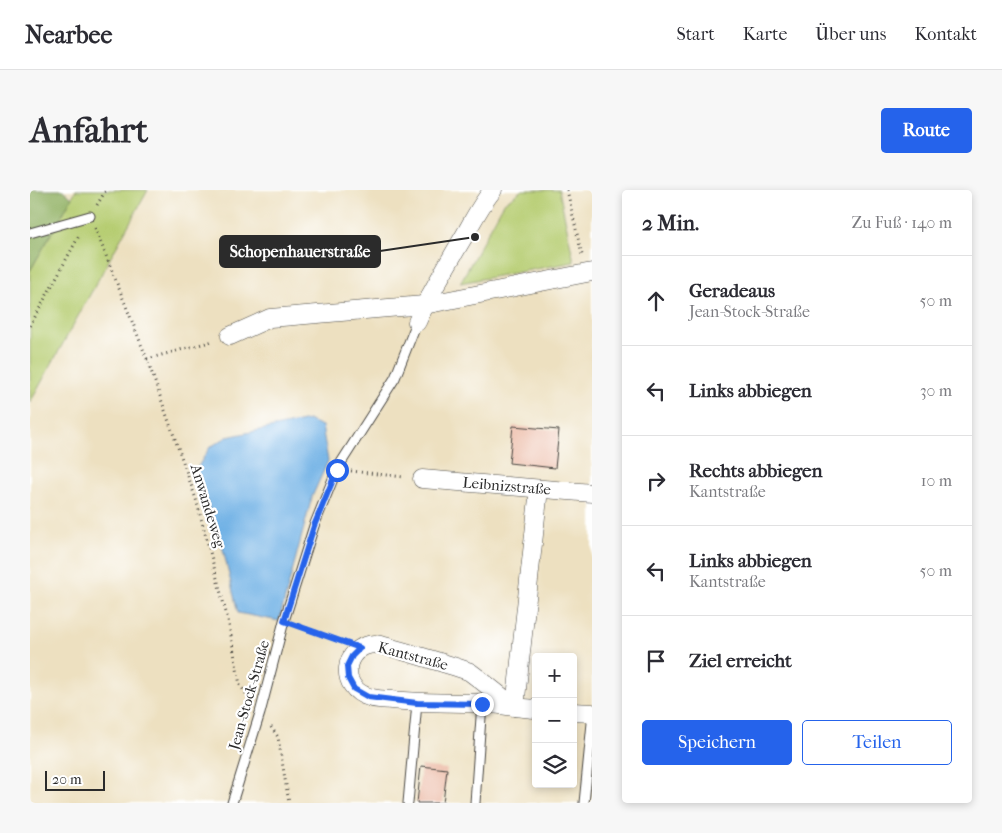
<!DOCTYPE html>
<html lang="de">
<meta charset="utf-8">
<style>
:root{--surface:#fff;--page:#f7f7f7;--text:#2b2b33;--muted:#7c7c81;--line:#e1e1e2;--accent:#2563eb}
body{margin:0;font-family:"IM FELL French Canon",serif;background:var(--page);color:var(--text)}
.controls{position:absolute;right:15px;bottom:15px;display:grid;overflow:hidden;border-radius:5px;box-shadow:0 2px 8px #0003}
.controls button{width:45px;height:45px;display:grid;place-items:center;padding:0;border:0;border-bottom:1px solid var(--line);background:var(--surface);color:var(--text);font:25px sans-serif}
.scale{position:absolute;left:15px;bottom:12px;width:60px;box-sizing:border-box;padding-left:5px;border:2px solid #2b2b2b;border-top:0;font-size:14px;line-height:18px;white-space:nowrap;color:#2b2b2b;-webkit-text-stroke:4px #fff;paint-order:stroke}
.stop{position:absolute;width:15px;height:15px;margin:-11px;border:4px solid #2563eb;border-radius:50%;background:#fff}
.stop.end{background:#2563eb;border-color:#fff;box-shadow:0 1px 5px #0008}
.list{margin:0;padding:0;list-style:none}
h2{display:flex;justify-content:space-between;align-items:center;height:65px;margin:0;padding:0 20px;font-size:21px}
h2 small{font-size:16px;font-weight:400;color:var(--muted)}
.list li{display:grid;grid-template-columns:32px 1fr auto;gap:15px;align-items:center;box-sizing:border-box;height:90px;padding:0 20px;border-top:1px solid var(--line)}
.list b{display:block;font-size:19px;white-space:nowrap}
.list p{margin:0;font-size:16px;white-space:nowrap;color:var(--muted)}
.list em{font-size:16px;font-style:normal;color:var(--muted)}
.actions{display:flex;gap:10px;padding:15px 20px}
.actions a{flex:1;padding:11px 0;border:1px solid var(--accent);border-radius:5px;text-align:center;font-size:18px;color:var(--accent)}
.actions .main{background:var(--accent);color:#fff}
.icon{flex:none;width:28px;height:28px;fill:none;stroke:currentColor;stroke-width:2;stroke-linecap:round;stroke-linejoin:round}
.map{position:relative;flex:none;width:562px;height:613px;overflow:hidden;border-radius:5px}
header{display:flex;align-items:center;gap:30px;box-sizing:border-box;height:70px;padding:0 25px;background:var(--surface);border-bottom:1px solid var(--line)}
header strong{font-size:24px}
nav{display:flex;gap:28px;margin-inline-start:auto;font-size:18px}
.intro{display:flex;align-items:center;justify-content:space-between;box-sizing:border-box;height:120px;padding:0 30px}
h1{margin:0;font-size:35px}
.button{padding:12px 22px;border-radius:5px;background:var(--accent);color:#fff;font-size:18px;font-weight:700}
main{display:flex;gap:30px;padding:0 30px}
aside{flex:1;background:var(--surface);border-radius:5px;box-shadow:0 2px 8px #0003}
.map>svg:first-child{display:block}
</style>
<header>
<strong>Nearbee</strong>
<nav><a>Start</a><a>Karte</a><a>Über uns</a><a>Kontakt</a></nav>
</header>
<div class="intro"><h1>Anfahrt</h1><a class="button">Route</a></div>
<main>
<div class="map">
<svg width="562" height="613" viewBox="0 0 562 613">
<rect width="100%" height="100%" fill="#fff"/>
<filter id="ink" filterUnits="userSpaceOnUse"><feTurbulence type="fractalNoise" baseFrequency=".02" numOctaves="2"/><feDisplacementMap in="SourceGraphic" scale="10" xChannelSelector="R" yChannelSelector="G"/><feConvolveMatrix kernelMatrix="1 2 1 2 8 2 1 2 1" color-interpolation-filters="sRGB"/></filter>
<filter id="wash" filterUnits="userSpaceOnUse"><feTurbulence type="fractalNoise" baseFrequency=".0096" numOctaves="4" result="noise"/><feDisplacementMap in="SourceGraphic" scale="20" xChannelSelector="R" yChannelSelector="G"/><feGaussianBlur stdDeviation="1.12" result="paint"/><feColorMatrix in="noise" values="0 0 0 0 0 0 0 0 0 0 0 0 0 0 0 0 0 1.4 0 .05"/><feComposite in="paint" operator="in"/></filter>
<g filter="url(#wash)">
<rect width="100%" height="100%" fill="#ede0c0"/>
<!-- green -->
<g fill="#b5cc70" stroke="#707c4e">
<path d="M46 0H118L0 213V81Z"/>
<path d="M492 0H529L544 72 430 93 474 13Z"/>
</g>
<!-- forest -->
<path fill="#90b062" stroke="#5e6e46" d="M0 0H33L42 8 0 81Z"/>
<!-- water -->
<path fill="#70b1e5" stroke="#4e6e88" d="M278 230 292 236 298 271 282 307 249 431 208 423 192 355 166 280 180 257 197 247Z"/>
<g id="blocks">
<!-- building -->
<g fill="#eab49d">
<path d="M483 236 529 240 525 278 479 273Z"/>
<path d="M391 576 417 579 413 613H387Z"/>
</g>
</g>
</g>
<g filter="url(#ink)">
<use href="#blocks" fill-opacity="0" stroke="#484641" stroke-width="1"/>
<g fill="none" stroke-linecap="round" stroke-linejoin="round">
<defs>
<g id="lane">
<path d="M0 43 60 26"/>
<path d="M202 613 230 523 254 431 284 336 307 279 365 188 387 132"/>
<path d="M378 613 387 513"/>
<path d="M445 613 452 513"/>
<path d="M554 613 562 533"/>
</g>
<g id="street">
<path d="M387 132C399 105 415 79 430 53 441 35 450 15 463 0"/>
<path d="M200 146 240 128 394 115 562 82"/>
<path id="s1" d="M392 289 562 303"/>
<path d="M485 517C470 506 455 493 440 482 434 479 351 454 345 454 312 456 308 498 339 507 346 510 355 509 362 510 391 513 420 513 449 513 468 514 487 518 506 519"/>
<path d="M485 517 509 299"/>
<path d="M543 522 562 523"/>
</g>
</defs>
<!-- lane casing -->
<use href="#lane" stroke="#484641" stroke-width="11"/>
<!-- street casing -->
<use href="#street" stroke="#484641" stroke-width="19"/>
<!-- path -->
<g stroke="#484641" stroke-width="3" stroke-dasharray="1 4" stroke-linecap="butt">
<path d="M537 0 552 65"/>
<path d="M67 15 76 0"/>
<path d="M65 38 117 169 166 309 198 430 210 495 219 508"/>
<path d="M0 136 50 44"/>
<path d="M117 169 183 151"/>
<path d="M321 281 374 287"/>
<path d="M267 435 310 451"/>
<path d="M241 537 248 547 259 613"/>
</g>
<!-- lane -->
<use href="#lane" stroke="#fff" stroke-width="9"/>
<!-- street -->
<use href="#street" stroke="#fff" stroke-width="18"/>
</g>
</g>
<g fill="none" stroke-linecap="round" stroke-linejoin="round" filter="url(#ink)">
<!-- route -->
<path stroke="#2563eb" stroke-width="6" d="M307 280 284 336 254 431 330 458 322 466 317 476 318 488 324 499 338 507 387 513 452 514"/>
</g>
<g text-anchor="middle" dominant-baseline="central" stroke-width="4.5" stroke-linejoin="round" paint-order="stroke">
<!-- street labels -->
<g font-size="15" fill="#2b2b2b" stroke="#fff">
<text stroke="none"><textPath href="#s1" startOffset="85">Leibnizstraße</textPath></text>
<text transform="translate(178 316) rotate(73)">Anwandeweg</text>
<text transform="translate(383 466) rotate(15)">Kantstraße</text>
<text transform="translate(219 505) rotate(-74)">Jean-Stock-Straße</text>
</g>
</g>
<!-- callouts -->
<path fill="none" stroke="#2b2b2b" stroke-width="2" d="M445 47L350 61"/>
<circle fill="#2b2b2b" stroke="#fff" stroke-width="2" cx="445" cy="47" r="5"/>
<rect fill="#2b2b2b" stroke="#2b2b2b" stroke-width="2" x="190" y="46" width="160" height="31" rx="5"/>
<g font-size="16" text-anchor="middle" font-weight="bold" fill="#fff">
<text x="270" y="67">Schopenhauerstraße</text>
</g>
</svg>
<div class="controls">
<button>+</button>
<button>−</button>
<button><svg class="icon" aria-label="layers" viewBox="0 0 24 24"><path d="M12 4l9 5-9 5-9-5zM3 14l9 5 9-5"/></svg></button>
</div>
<div class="scale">20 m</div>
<div class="stop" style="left:307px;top:280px"></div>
<div class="stop end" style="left:452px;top:514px"></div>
</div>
<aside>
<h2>2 Min.<small>Zu Fuß · 140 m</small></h2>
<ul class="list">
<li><svg class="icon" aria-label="ahead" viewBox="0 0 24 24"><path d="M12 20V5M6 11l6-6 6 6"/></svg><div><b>Geradeaus</b><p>Jean-Stock-Straße</p></div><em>50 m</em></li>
<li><svg class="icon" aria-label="left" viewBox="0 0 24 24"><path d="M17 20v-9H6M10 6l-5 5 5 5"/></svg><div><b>Links abbiegen</b></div><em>30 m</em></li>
<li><svg class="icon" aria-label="right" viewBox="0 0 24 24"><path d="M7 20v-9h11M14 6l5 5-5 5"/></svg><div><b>Rechts abbiegen</b><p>Kantstraße</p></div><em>10 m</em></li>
<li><svg class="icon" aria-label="left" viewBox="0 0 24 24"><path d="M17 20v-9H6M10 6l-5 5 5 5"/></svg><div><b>Links abbiegen</b><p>Kantstraße</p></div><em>50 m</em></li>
<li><svg class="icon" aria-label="arrive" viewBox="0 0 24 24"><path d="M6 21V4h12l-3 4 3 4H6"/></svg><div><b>Ziel erreicht</b></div></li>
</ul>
<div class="actions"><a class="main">Speichern</a><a>Teilen</a></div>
</aside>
</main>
